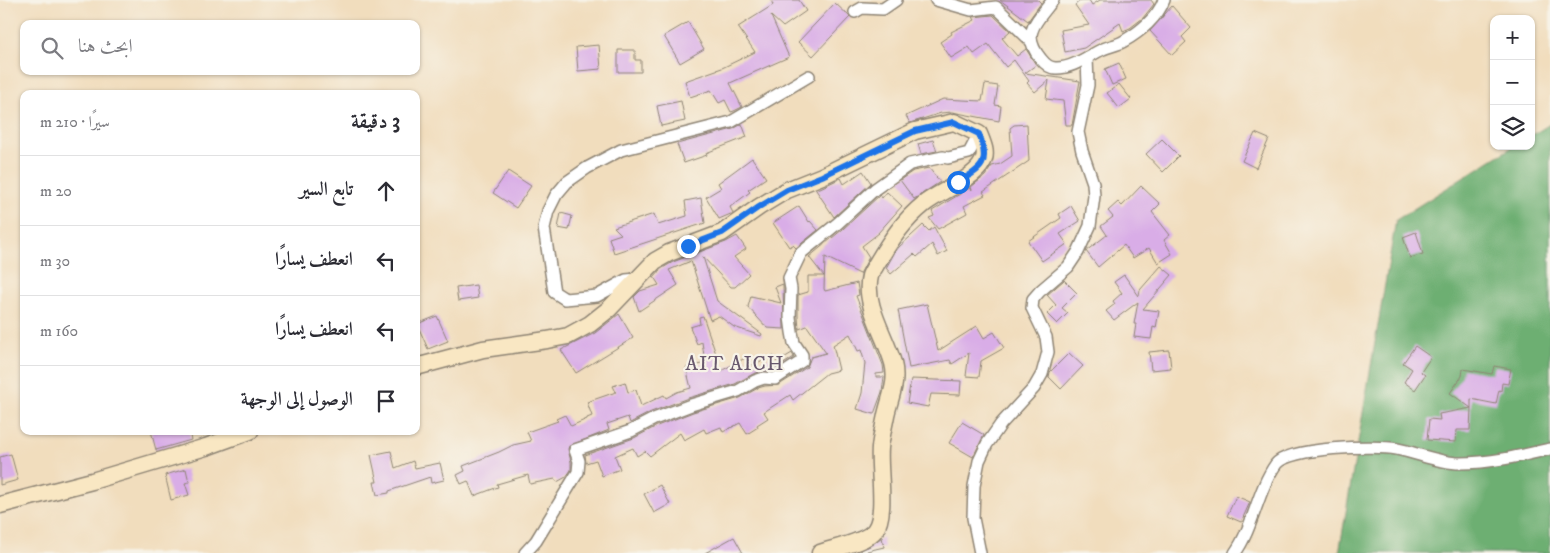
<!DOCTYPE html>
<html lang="ar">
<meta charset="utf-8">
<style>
:root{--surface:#fff;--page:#f7f7f7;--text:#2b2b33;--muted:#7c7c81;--line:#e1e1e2}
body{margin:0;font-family:"IM FELL DW Pica",Amiri,serif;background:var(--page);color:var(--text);direction:rtl}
.controls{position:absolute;right:15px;top:15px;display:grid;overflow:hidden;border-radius:10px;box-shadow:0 1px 4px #0004}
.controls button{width:45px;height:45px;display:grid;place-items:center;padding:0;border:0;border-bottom:1px solid var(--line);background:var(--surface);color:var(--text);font:25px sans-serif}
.stop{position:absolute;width:15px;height:15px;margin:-11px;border:4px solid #1a73e8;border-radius:50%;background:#fff}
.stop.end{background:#1a73e8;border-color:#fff;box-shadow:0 1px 5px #0008}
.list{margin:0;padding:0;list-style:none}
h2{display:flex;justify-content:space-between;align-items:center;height:65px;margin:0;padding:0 20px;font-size:21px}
h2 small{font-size:16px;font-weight:400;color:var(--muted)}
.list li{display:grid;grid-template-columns:32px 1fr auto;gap:15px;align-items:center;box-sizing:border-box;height:70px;padding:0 20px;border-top:1px solid var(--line)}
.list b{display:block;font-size:19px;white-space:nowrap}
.list em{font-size:16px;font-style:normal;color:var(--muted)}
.icon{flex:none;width:28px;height:28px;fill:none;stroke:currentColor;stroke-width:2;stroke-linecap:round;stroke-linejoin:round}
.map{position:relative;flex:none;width:1550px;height:553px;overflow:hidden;direction:ltr}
.search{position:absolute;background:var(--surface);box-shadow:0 1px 4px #0004;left:20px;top:20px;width:400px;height:55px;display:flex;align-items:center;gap:12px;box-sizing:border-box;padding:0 18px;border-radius:10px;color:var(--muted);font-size:19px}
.panel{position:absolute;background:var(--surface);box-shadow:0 1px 4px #0004;left:20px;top:90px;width:400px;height:345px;border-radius:10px;direction:rtl}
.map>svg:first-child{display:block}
</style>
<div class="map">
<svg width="1550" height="553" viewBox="0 0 1550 553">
<rect width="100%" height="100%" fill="#f7f3e8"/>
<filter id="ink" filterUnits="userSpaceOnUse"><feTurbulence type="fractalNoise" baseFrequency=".02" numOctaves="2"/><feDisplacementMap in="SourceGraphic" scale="10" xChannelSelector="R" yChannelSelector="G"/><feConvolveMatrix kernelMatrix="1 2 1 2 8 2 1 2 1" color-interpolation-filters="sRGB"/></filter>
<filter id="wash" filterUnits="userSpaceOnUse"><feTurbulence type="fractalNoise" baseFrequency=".0096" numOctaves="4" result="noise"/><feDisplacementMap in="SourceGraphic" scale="20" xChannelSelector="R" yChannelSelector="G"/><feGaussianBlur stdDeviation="1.12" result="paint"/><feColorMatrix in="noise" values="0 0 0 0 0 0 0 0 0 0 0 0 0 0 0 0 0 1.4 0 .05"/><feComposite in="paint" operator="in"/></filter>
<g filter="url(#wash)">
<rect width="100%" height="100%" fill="#f1ddbd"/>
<!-- forest -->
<path fill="#6daf72" stroke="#4c6d4e" d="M1550 124V553H1339L1396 220 1514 146H1531V136Z"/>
<g id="blocks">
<!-- building -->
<g fill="#d9ade7">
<path d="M771 0H799L806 11 783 27 771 16 789 57 730 83 742 107 734 111 731 112 725 100 719 103 711 90 690 97 685 81 722 68 755 52 738 27 773 5Z"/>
<path d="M1000 0H1038L1041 3 1028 21Z"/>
<path d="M1081 0H1089L1092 5 1100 0H1151L1154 4 1143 18 1130 28 1123 31 1120 23 1084 48 1065 52 1061 30 1089 25 1075 5Z"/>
<path d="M835 3 850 17 813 56 798 42Z"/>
<path d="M1172 6 1191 28 1182 37 1186 42 1172 55 1150 31Z"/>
<path d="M993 15 1010 31 1002 38 1017 56 1026 49 1036 65 1025 73 1080 81 1072 125H1066L1063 101 1046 99 1049 80 1035 92 1027 83 1029 81 1014 60 1006 67 988 44 974 54 969 47 951 58 940 42 952 34 951 32 975 20 973 17Z"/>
<path d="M688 22 704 49 680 63 664 36Z"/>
<path d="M599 45 601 69 578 71 576 47Z"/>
<path d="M618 50H635V60H641V72H618Z"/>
<path d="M1119 63 1126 79 1112 85 1105 69Z"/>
<path d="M985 84 998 86 995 105 1001 106 999 121 952 112 941 113 910 123 906 116 943 99 982 101Z"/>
<path d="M1119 84 1131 99 1119 108 1107 93Z"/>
<path d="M681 101 685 121 661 126 657 106Z"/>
<path d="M742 124 747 137 706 153 707 155 684 163 677 144 733 129Z"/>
<path d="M1027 124 1029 161 983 192 985 195 964 206 967 213 938 229 929 218 934 216 932 211 970 188 972 190 971 187 985 176 992 166 1000 164 1012 156 1010 128 1014 125Z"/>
<path d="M1255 133 1269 139 1256 168 1242 161Z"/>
<path d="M1162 139 1179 156 1163 172 1146 154Z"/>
<path d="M933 140 937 151 921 154 918 144Z"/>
<path d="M752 158 766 178 748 190 750 192 730 207 733 213 719 219 706 197 721 188 718 183Z"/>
<path d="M929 168 940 182 914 199 900 180 913 171Z"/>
<path d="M508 171 531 186 516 208 493 193Z"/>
<path d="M863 171 871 183 834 217 816 190 841 178 844 184Z"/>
<path d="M1141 186 1160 204 1152 212 1170 235 1164 240 1172 254 1158 263 1149 248 1133 258 1124 245 1098 267 1086 251 1107 235 1101 226 1113 217 1108 211 1118 202 1122 206Z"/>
<path d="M887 192 902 206 878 233H879L862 246 869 257 860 274 825 257 824 289 825 291 857 283 859 295 856 296 883 365 884 373 876 374V377H884L882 392 874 414 857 409 862 393 865 363 861 350 858 351 850 334 833 345 839 370 827 373 793 400 790 395 764 412 768 418 757 425 758 427 747 434 740 423 723 432 721 427 706 433 704 429 684 440 680 433 650 456 645 451 637 456 633 448 615 456 620 469 602 476 596 460 586 463 585 455 634 438 657 426 693 412 740 398 758 388 765 386 779 385 807 367 811 357 826 353 807 326 799 329 798 317V295L808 292V276H824L809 257 843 229 880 195 882 198Z"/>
<path d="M701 198 705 223 614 253 609 238 621 234 614 227 654 214 658 225 687 216 685 201Z"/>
<path d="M799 206 809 222 810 221 818 230 796 248 793 245 789 247 773 223Z"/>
<path d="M1071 206 1080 221 1060 234 1067 244 1042 261 1028 241 1061 218 1059 214Z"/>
<path d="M561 213 572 216 569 230 558 228Z"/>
<path d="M923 225 929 231 934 227 947 251 938 256 932 244 917 257 914 254 891 274 886 268 895 252 899 247Z"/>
<path d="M1416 232 1423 254 1410 258 1403 237Z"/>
<path d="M737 236 746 249 734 257 749 274 735 287H731L703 257 717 301 762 334 761 336 734 327 719 316 710 320 691 261 669 270 678 285 639 311 634 297 640 291 659 285 654 277 661 269 673 262 726 242Z"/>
<path d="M1161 266 1172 275 1143 309 1159 311 1156 328 1153 327 1151 339 1134 337 1136 324H1134L1138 302 1114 320 1106 311 1115 304 1113 301 1122 293 1114 282 1124 275 1139 296 1140 290Z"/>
<path d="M1064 280 1077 293 1062 308 1068 313 1057 324 1047 314 1056 305 1047 295Z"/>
<path d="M783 284 784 329 767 328 748 307 751 296 781 303 775 287Z"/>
<path d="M476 285 478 298 458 301 456 288Z"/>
<path d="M927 304 938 351 977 326 984 338 994 332 1004 348 981 361 979 377 966 376 969 353 952 364 950 360 909 368 898 310Z"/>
<path d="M619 314 633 338 576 373 561 350 595 333Z"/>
<path d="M437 316 448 341 428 349 417 324Z"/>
<path d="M703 316 716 354 719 372 745 358 749 366 774 356 777 362 792 353 794 357 773 371H762L753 374 735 384 688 398 651 412 630 423 628 417 607 424 609 430 569 446 568 449 571 462V470L566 477 557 482 555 479 530 484 528 475 497 484 498 487 474 496 468 481 461 484 457 475 465 471 463 466 499 452 513 445 531 441 527 432 558 421 556 419 565 415 571 426 587 419V418L592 416 587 402 616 392 613 386 625 382 628 392 636 390 641 406 664 395 666 398 677 392 691 388 686 368 705 363 702 342 697 344 690 327 700 324 699 317Z"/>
<path d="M1415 346 1431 357 1421 372 1425 375 1415 390 1404 382 1412 369 1403 363Z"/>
<path d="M1169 350 1171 368 1151 370 1149 352Z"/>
<path d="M1069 353 1083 366 1061 389 1049 377 1050 372Z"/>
<path d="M1494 366 1511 369 1508 384 1502 383 1501 391 1499 390 1496 404 1471 399V408L1450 393 1462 376 1463 369 1492 374Z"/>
<path d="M911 379 961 381 960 395 931 394 928 407 907 403Z"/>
<path d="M1471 408 1470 430H1457L1456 442 1427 440 1429 419 1440 420 1439 414Z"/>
<path d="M962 422 984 435 973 457 949 443Z"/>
<path d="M151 431H189L191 440 156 450Z"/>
<path d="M391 451 395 468 413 461 415 468 440 463 444 480 431 483 430 477 389 491V493L377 495 374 482H377L371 455Z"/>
<path d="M11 454 18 480 0 485V457Z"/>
<path d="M186 469 189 482 185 483 189 495 171 500 165 475Z"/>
<path d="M660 485 670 504 654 513 644 494Z"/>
<path d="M1236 496 1250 502 1241 522 1227 516Z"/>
<path d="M734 537 743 553H705Z"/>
<path d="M882 537 884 547 867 551 868 553H855L870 546Z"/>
</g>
</g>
</g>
<g filter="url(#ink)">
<use href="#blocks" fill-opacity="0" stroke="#8e8474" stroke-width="1"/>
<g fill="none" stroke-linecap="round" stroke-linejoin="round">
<defs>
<g id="street">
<path d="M936 0 971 10 996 7 1031 41"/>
<path d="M1053 0C1036 22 1020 34 1041 59 1045 64 1050 69 1057 68 1073 68 1088 56 1103 49 1110 46 1118 45 1124 41 1140 32 1158 17 1164 0"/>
<path d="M855 12 862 8 883 9 896 0"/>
<path d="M637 279 626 280 597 296 565 299 554 292 544 228 548 211 556 195 567 182 587 168 621 150 731 122 809 76"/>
<path d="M525 553 536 541 578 472 579 461 575 450 631 431 654 419 691 405 738 391 755 381 764 378 775 379 802 361V355L794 343 792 332 790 317 791 289 789 278 801 253 838 223 875 189 910 164 943 157 948 158 969 153 979 134"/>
<path d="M980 553 973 518 974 486 979 461 987 444 1001 424 1034 388 1042 374 1048 352 1046 337 1032 308 1033 299 1040 291 1068 267 1078 252 1090 226 1094 196 1093 183 1082 151 1078 132 1088 85 1087 58"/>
<path d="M1235 553C1254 526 1257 491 1276 464 1289 447 1376 445 1397 449 1418 453 1439 463 1460 463 1491 463 1520 456 1550 449"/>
</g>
<g id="secondary">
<path d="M416 367 483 349 547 340 568 336 590 324 609 309 655 261 669 253 722 233 759 207 787 190 822 176 915 131 954 122 979 134C983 144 988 154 982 163 974 179 939 192 924 204 904 220 890 241 877 263 875 267 871 272 870 276 863 304 886 337 893 363 898 382 890 397 886 415 884 426 881 437 880 448 878 470 887 514 875 530 867 542 834 548 820 553"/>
<path d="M0 505 92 481 206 447 250 431"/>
</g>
</defs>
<!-- street casing -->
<use href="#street" stroke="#8e8474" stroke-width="14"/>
<!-- secondary casing -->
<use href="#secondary" stroke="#8e8474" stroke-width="19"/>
<!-- street -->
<use href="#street" stroke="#fff" stroke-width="11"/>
<!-- secondary -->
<use href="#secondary" stroke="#f9e7c3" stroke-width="16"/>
</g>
</g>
<g fill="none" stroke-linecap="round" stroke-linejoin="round" filter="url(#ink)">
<!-- route -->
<path stroke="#1a73e8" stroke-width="6" d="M688 246 722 233 759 207 787 190 822 176 915 131 954 122 979 134C990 164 983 168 958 182"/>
</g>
<g text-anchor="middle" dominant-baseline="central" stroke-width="4.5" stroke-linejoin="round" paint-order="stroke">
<!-- quarter labels -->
<g font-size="20" letter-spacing="1" fill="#68586d" stroke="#f7f3e8">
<text x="735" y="364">AIT AICH</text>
</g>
</g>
</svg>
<div class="controls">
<button>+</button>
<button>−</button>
<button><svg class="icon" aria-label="layers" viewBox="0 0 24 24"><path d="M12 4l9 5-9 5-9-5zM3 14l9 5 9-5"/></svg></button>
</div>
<div class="stop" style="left:958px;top:182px"></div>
<div class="stop end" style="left:688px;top:246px"></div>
<div class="search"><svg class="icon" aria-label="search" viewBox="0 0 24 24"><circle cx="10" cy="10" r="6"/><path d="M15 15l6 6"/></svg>ابحث هنا</div>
<section class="panel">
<h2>3 دقيقة<small>سيرًا · 210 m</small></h2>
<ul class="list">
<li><svg class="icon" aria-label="ahead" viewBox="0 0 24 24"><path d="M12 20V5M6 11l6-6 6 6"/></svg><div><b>تابع السير</b></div><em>20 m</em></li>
<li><svg class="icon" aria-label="left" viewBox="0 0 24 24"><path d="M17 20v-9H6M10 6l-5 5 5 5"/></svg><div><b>انعطف يسارًا</b></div><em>30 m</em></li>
<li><svg class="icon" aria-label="left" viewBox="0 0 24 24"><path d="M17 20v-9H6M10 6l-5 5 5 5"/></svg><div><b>انعطف يسارًا</b></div><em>160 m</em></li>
<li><svg class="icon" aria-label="arrive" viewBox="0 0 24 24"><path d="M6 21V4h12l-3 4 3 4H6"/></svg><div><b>الوصول إلى الوجهة</b></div></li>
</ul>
</section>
</div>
